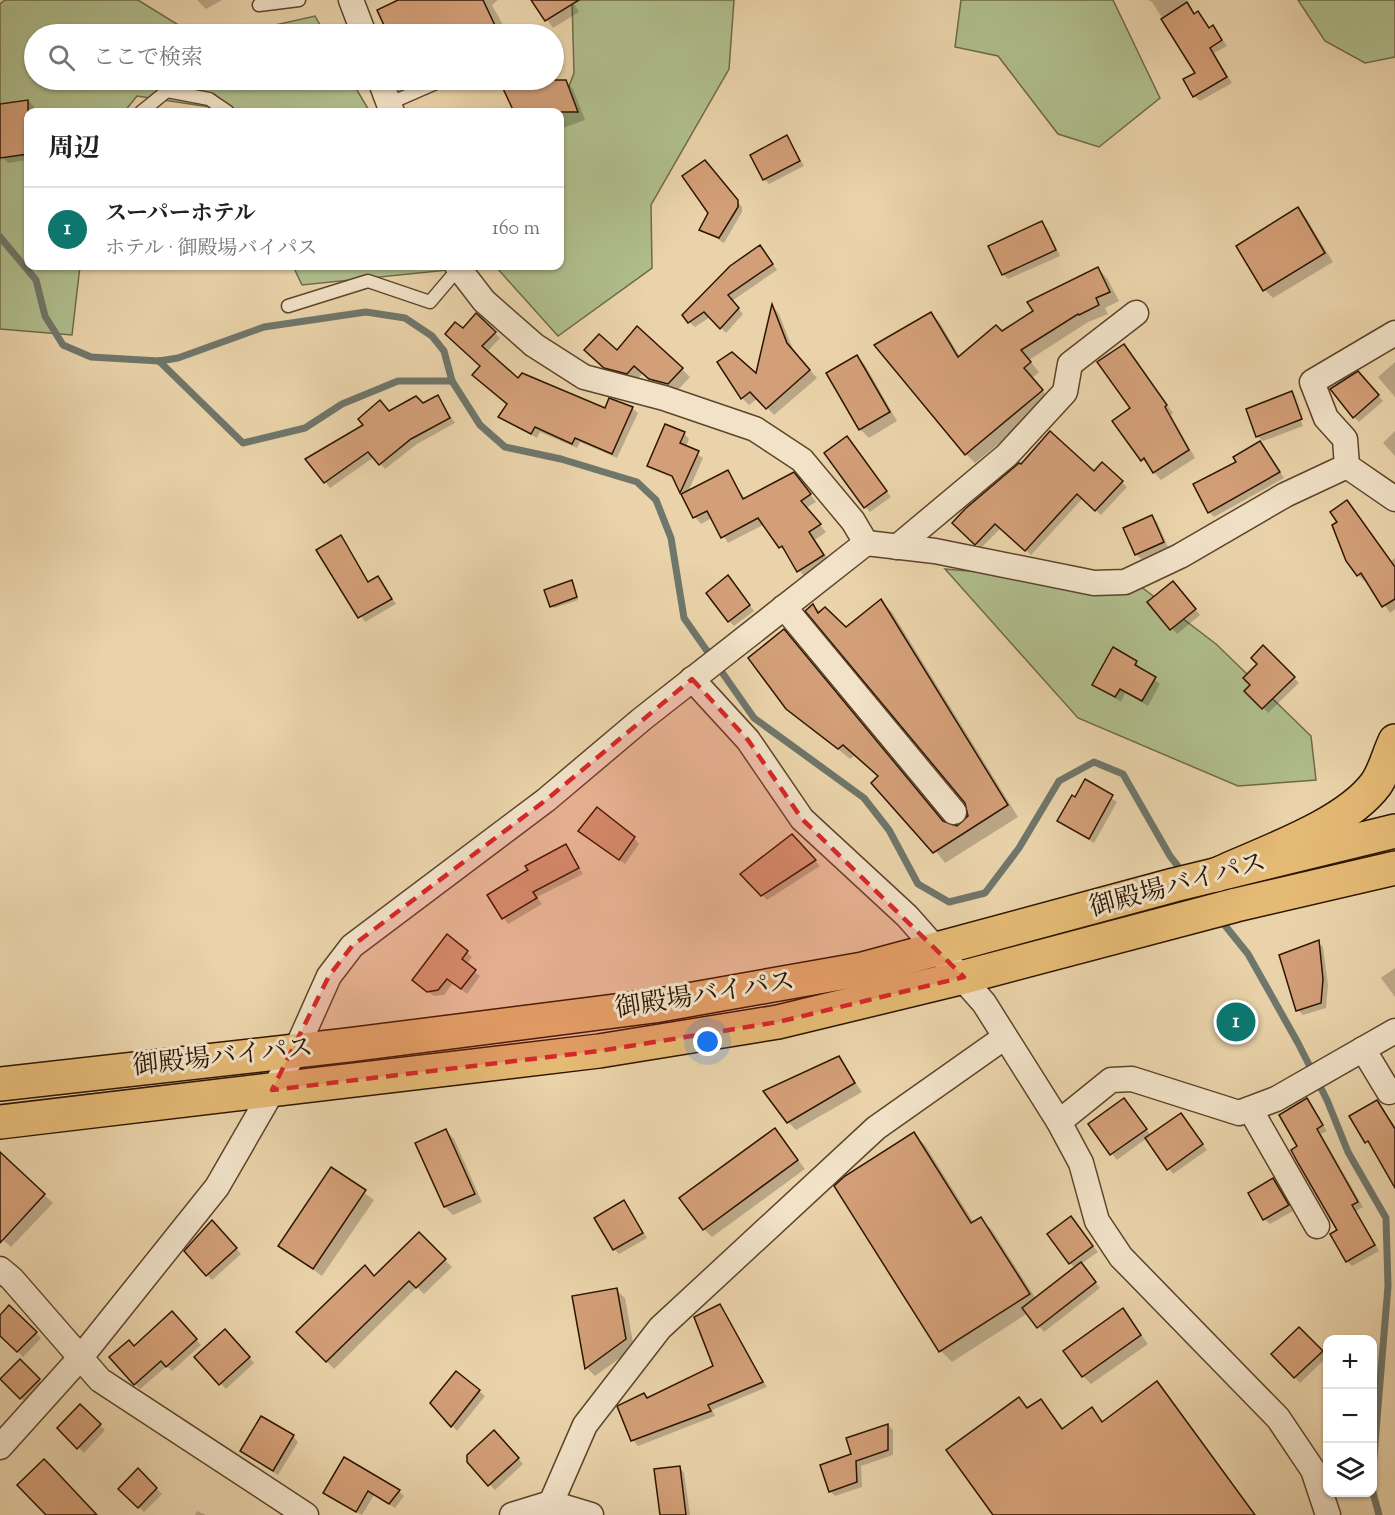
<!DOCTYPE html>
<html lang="ja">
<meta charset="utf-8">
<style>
:root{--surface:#fff;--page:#f2f2f2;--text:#202124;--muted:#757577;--line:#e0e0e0;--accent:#0f766e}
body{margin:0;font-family:"Sorts Mill Goudy","Noto Serif JP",serif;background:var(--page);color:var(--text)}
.controls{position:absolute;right:18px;bottom:18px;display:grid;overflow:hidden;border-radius:12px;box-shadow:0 2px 4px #0004}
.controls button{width:54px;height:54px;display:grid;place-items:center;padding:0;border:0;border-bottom:2px solid var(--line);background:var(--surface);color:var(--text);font:30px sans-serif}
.you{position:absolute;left:708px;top:1042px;width:21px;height:21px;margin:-15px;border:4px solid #fff;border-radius:50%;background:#1a73e8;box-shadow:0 0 0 9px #1a73e833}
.badge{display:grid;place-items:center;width:39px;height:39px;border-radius:50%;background:var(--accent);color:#fff;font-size:20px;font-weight:700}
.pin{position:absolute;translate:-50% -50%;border:3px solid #fff;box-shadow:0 2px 6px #0006}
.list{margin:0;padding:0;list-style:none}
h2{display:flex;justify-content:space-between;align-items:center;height:78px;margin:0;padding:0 24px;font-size:26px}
h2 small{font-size:20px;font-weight:400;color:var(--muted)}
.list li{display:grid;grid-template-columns:39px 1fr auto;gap:18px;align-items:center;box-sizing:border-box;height:84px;padding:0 24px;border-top:2px solid var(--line)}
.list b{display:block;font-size:22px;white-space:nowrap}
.list p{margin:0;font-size:20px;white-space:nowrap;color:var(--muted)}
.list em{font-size:20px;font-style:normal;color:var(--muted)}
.icon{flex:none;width:33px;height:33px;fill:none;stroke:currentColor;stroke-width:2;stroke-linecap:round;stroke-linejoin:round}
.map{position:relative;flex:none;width:1395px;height:1515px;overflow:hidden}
.search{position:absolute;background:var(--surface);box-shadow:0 2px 4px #0004;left:24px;top:24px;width:540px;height:66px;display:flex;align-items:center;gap:15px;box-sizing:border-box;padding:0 21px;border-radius:33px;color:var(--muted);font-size:22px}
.panel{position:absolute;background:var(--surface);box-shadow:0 2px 4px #0004;left:24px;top:108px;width:540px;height:162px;border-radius:12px}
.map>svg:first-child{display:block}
</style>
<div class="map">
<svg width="1395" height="1515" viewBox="0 0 1395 1515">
<rect width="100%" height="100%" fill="#ead3aa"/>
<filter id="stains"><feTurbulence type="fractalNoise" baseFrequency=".00333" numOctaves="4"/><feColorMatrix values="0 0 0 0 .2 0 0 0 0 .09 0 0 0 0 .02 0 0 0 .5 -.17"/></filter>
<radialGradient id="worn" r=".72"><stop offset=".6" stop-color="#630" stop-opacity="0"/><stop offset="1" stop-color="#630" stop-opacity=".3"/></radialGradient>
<!-- green -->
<g fill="#b0be8d" stroke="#6e6a46" stroke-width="1.5">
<path d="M5 0H138L193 34H34V80H351L370 112H224L223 109 137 96 124 112H28V266H80L72 335 0 329V4Z"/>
<path d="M572 0H734L729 69 651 205 652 268 558 336 496 267 560 266 559 112 574 73Z"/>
<path d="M961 0H1113L1160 98 1099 147 1058 134 998 56 955 47Z"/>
<path d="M1298 0H1395V57L1365 63 1325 41Z"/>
<path d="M315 16 325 34H235Z"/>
<path d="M293 266H456L458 269 302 285Z"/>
<path d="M945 569 1140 586 1216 644 1311 736 1316 780 1238 786 1078 718Z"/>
</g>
<!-- shadow -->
<g fill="#0003">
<path d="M197 0H222L206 9Z"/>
<path d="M402 0H498L492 5 508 34H390L379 11Z"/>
<path d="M533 0H572L579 12 553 28Z"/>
<path d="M1148 0H1186L1195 15 1198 13 1210 29 1213 27 1227 46 1214 53 1232 83 1200 101 1194 96 1197 73 1152 2Z"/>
<path d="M501 80H553L555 85 566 81 573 89 585 120 560 129 563 135 560 137V112H515Z"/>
<path d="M29 101 34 107 35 112H28V160L8 163 2 157 0 105Z"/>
<path d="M787 137 804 166 769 184 764 179Z"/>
<path d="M710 168 742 207V212L724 243 701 229 710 213Z"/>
<path d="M1298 209 1306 218 1333 262 1273 298 1265 290Z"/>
<path d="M1042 223 1047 228 1060 256 1008 279 1003 274Z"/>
<path d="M765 253 777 270 732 301 743 314 726 333 710 317 695 327 689 322Z"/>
<path d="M1098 269 1107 278 1119 301 1105 308 1108 314 1088 322 1029 360 1039 372 1032 378 1051 401 975 463 966 454 931 313 940 323 960 357 1002 333Z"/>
<path d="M773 307 779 314 794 352 817 378 774 415 758 398 749 405 742 398 757 375Z"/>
<path d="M476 315 500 338 487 352 519 381 606 410 632 408 638 413 617 458 580 442 577 448 540 432 537 438 500 417 508 404 482 367 463 331Z"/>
<path d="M1123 346 1173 413 1171 415 1195 458 1161 480 1143 460 1114 421 1132 408Z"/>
<path d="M617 352 682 369 690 377 676 392 659 387 643 373 636 381 614 375 595 358Z"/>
<path d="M857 357 865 365 897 421 869 438 860 429 828 374Z"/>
<path d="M1395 362V397L1378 377Z"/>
<path d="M1363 379 1383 401 1359 422 1354 417Z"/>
<path d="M1291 393 1297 398 1306 424 1296 397H1292L1303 426 1263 441 1257 436Z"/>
<path d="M438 397 455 423 417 444 385 469 374 457 330 488 308 460 389 412 423 405Z"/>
<path d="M1395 431V456L1383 443Z"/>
<path d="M684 433 689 439 686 447 703 458 688 492 727 471 745 499 800 481 816 502 806 508 826 532 815 540 830 562 805 578 788 553 780 547 763 525 728 543 712 518 701 524 695 517 675 480 654 470 678 481 679 478 653 467V470L649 466Z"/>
<path d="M847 438 891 497 870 512 865 507Z"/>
<path d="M1260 443 1284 478 1214 517 1209 512 1238 462Z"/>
<path d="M1102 464 1127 487 1101 515 1083 498 1031 555 1001 528 981 548 954 523 1094 473Z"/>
<path d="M1347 502 1391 561 1395 558V609L1390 613 1367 579 1364 581 1358 575 1339 522Z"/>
<path d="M1152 517 1157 522 1168 547 1141 559 1136 554Z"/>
<path d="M341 537 369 583 378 578 396 604 365 622 318 550Z"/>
<path d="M571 582 578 600 554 608 551 606Z"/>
<path d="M733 583 754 611 734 626 729 621Z"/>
<path d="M1178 588 1200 615 1177 634 1149 602Z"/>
<path d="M881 601 892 612 1018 817 945 863 879 776 855 755 850 759 788 708 795 642 945 823 957 828 969 817 966 802 813 606 846 629Z"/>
<path d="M1263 648 1299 683 1268 713 1247 691 1253 685Z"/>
<path d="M1136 662 1140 669 1160 684 1148 706 1125 693 1121 702 1094 684Z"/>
<path d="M1085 781 1117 802 1094 843 1059 821Z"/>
<path d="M585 836 634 838 639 844 625 864Z"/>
<path d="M797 841 820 866 767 900 743 874Z"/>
<path d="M565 846 583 874 537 897 542 904 508 924 489 896Z"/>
<path d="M1318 942 1323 947 1328 985 1326 1008 1303 1015 1298 1010Z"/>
<path d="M467 952 472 957 466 965 480 976 467 994 453 983 444 995 434 996 419 985Z"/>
<path d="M1395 968V997L1381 978Z"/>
<path d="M838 1058 862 1092 796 1130 788 1122Z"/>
<path d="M1307 1100 1327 1131 1321 1134 1363 1207 1356 1211 1379 1251 1352 1266 1347 1261Z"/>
<path d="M1377 1102 1395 1126V1183L1351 1117Z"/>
<path d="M1129 1105 1151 1136 1181 1115 1207 1150 1173 1174 1147 1138 1117 1160 1090 1124Z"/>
<path d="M775 1130 805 1169 712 1237 704 1229Z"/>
<path d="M446 1131 454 1139 482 1202 453 1215 445 1207Z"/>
<path d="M913 1134 925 1145 974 1223 981 1219 992 1230 1036 1299 1075 1268 1070 1263 1071 1218 1098 1252 1081 1264 1100 1288 1044 1332 1028 1313 952 1362 941 1351 836 1186Z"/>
<path d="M4 1158 53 1203 11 1247 0 1237V1162Z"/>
<path d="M332 1169 374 1200 322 1276 280 1246Z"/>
<path d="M1273 1180 1293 1211 1270 1224 1264 1219Z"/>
<path d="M624 1202 647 1238 619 1254 614 1249Z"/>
<path d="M217 1227 241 1254 212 1280 207 1275Z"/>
<path d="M419 1234 452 1267 424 1294 417 1287 334 1369 298 1332 375 1278Z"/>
<path d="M616 1290 625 1298 634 1348 595 1376 587 1368 574 1298Z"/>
<path d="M720 1306 767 1387 712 1410 715 1416 638 1446 633 1440 644 1395 648 1399 715 1367Z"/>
<path d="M9 1307 41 1338 23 1357 0 1334V1317Z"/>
<path d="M1123 1310 1148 1344 1091 1384 1083 1376Z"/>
<path d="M177 1318 201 1345 172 1371 167 1366 140 1389 135 1384 134 1347Z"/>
<path d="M1299 1329 1327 1357 1300 1383 1273 1354Z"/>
<path d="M230 1336 254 1363 226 1389 196 1357Z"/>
<path d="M20 1361 44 1385 26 1403 2 1379Z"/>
<path d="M456 1373 485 1396 457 1431 432 1403Z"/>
<path d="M1157 1383 1168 1395 1256 1515H995L1019 1399 1029 1409 1041 1401 1064 1429 1091 1409 1104 1422Z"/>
<path d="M80 1406 105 1430 84 1453 59 1428Z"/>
<path d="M888 1425 893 1430V1455L861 1466 862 1487 835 1496 830 1491 853 1455Z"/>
<path d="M494 1432 523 1464 495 1490 468 1461Z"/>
<path d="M293 1436 298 1442 278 1475 242 1451Z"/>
<path d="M345 1459 399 1491 404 1496 395 1508 374 1495 362 1515 330 1498 325 1493Z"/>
<path d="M679 1467 684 1473 690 1515H661Z"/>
<path d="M138 1470 162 1494 144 1512 120 1489Z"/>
<path d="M197 1511 206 1515H195Z"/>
</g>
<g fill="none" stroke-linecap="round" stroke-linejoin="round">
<!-- stream -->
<g stroke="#6f766b" stroke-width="7">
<path d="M0 237 36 280 45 316 63 345 91 357 159 361 178 358 264 327 366 312 405 318 432 336 444 351 452 381 480 425 505 447 561 459 637 482 656 500 671 538 684 618 754 718 864 798 889 830 918 884 949 902 985 893 1019 848 1059 781 1094 762 1123 774 1170 856 1184 874"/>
<path d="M159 361 243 443 305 428 342 404 398 381H452"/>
<path d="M1219 918 1248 954 1298 1043 1327 1100 1348 1152 1386 1218 1388 1286 1372 1480"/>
<path d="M1372 1489 1379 1515"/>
</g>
</g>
<!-- building -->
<g fill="#d39f78" stroke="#2d1500" stroke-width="1.5">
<path d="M398 0H483L499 34H388L377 10Z"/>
<path d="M531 0H579L545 21Z"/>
<path d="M1187 2 1194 14 1198 11 1209 28 1213 25 1222 40 1210 48 1227 77 1193 97 1183 79 1195 73 1161 19Z"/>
<path d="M499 80H566L578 112H514Z"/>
<path d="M28 100V154L0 158V104Z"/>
<path d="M787 135 800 161 763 180 750 155Z"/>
<path d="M705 160 738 200V207L719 238 699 230 708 213 682 176Z"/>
<path d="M1298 207 1325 253 1263 291 1236 246Z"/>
<path d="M1042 221 1056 250 1002 275 988 246Z"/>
<path d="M760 245 773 264 728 295 739 308 720 329 704 312 688 323 682 315 730 266Z"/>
<path d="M1098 267 1110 292 1096 298 1099 305 1079 315 1078 314 1021 350 1031 362 1024 368 1043 390 965 455 874 345 931 312 958 357 996 325 1002 331 1033 311 1027 302Z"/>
<path d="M772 304 787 343 810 370 766 409 750 392 741 399 717 362 732 352 756 373Z"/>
<path d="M476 313 496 332 482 346 518 378 522 373 605 408 609 398 633 407 612 454 575 438 572 444 535 427 531 434 498 417 507 404 472 375 480 366 445 334 455 322 463 328Z"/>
<path d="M637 326 683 368 668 384 649 379 634 366 627 374 604 368 584 350 599 334 617 350Z"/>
<path d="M1124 344 1167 405 1165 407 1189 450 1153 473 1144 458 1141 461 1112 421 1130 408 1097 362Z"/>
<path d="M857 355 890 412 859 430 826 373Z"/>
<path d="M1358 371 1379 395 1353 418 1330 389Z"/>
<path d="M1292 391 1302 419 1256 437 1246 409Z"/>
<path d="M438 395 450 418 411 439 379 465 368 452 324 483 305 459 363 425 358 419 380 400 389 411 416 396 423 403Z"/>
<path d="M665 424 685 432 680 443 699 451 680 493 672 476 647 466Z"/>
<path d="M1050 431 1094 471 1102 462 1123 481 1095 511 1077 494 1025 551 995 524 975 545 952 523 965 509 1019 463 1021 464Z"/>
<path d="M847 436 887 491 864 508 824 453Z"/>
<path d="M1260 441 1280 472 1208 513 1193 484 1236 462 1233 457Z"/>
<path d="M728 470 743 499 794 472 811 494 801 501 821 524 809 532 824 555 797 572 782 546 779 548 758 518 721 538 707 511 693 518 681 494Z"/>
<path d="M1347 500 1395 567V599L1382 607 1361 573 1357 576 1346 561 1332 525 1337 522 1330 512Z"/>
<path d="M1152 515 1164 542 1135 555 1123 528Z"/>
<path d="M341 535 368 582 378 576 392 599 358 618 316 550Z"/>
<path d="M728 575 750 605 728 622 706 593Z"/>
<path d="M572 580 577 597 550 607 544 590Z"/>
<path d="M1173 581 1196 609 1170 630 1147 602Z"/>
<path d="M881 599 1008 805 933 853 871 783 878 776 843 745 838 749 786 709 748 658 784 629 943 821 957 826 968 816 965 803 805 611 813 604 818 613 825 607 846 627Z"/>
<path d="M1263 645 1295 677 1262 709 1244 691 1250 685 1243 678 1257 664 1251 658Z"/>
<path d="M1113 647 1137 661 1135 665 1156 677 1142 701 1120 689 1115 697 1092 685Z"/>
<path d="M1085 779 1113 795 1089 839 1057 821 1072 795 1075 797Z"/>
<path d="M597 807 635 837 619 860 578 831Z"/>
<path d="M792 834 816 860 761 896 740 874Z"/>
<path d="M566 844 579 868 533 892 537 898 502 919 487 895 528 870 525 866Z"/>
<path d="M447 934 468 951 462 959 476 970 461 989 447 979 438 990 427 992 412 980Z"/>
<path d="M1319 940 1323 979 1321 1003 1296 1011 1279 955Z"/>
<path d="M839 1056 855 1083 787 1123 763 1091Z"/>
<path d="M1124 1098 1147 1129 1110 1155 1088 1124Z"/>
<path d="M1307 1098 1323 1125 1317 1129 1358 1202 1352 1205 1375 1245 1346 1262 1330 1234 1337 1230 1298 1163 1291 1150 1297 1146 1279 1115Z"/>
<path d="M1377 1100 1395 1129V1188L1368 1141 1365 1143 1349 1116Z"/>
<path d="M1181 1113 1203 1144 1167 1170 1145 1138Z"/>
<path d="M775 1128 798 1160 703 1230 679 1198Z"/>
<path d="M446 1129 475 1194 444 1207 415 1143Z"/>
<path d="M914 1132 971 1223 981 1217 1030 1294 939 1352 834 1186 845 1176Z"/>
<path d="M0 1152 45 1194 0 1243Z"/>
<path d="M331 1167 366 1190 313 1269 278 1246Z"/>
<path d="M1273 1178 1289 1205 1263 1220 1248 1193Z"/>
<path d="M624 1200 643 1233 613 1250 594 1218Z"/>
<path d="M1071 1216 1093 1246 1069 1264 1047 1234Z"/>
<path d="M212 1220 237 1248 206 1276 184 1251Z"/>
<path d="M419 1232 446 1259 416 1288 409 1281 326 1362 296 1332 365 1265 374 1276Z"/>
<path d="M1081 1262 1096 1282 1037 1328 1022 1308Z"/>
<path d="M617 1288 626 1339 585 1369 572 1296Z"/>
<path d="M720 1304 763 1382 708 1405 711 1411 631 1441 617 1406 644 1393 647 1398 713 1366 694 1317Z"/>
<path d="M9 1305 37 1332 17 1352 0 1336V1315Z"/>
<path d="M1123 1308 1141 1335 1082 1377 1063 1351Z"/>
<path d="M172 1311 197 1339 166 1367 161 1361 134 1385 109 1357 129 1340 134 1346Z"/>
<path d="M1299 1327 1323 1351 1294 1378 1271 1354Z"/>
<path d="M225 1329 250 1357 219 1385 194 1357Z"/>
<path d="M20 1359 40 1379 20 1399 0 1379Z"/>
<path d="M456 1371 480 1390 451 1427 430 1403Z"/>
<path d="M1157 1381 1255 1515H993L946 1450 1019 1397 1027 1408 1041 1399 1062 1429 1092 1407 1102 1422Z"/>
<path d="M80 1404 101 1424 77 1449 57 1428Z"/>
<path d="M261 1416 294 1435 273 1471 240 1451Z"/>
<path d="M888 1424V1450L856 1461 857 1482 829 1492 820 1465 851 1454 846 1438Z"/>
<path d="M494 1430 519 1458 488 1486 467 1462V1455Z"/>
<path d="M344 1457 400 1490 389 1504 368 1491 356 1512 323 1493Z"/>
<path d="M44 1459 51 1466 97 1515H46L17 1485Z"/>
<path d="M680 1466 686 1515H660L654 1469Z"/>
<path d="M138 1468 157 1488 138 1508 118 1489Z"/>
</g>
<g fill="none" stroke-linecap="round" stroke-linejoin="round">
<defs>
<g id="service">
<path d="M259 5 299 0"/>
<path d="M388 104 443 80"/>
<path d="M141 112 167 91 209 99 228 112"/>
<path d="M288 306 368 281 430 302 458 269"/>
</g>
<g id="minor">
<path d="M351 0 364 34"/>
<path d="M380 80 392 112"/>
<path d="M457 266 484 301 534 345 584 377 664 398 755 429 802 460 853 521 866 543"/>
<path d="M1347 466 1345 439 1326 418 1312 382 1395 333"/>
<path d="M1347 466 1395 499"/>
<path d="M897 547 1007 455 1065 392 1070 364 1136 313"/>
<path d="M784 607 954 812"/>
<path d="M692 679 748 740 802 819 907 916 984 1003 1059 1122 1081 1163 1097 1221 1121 1257 1278 1418 1313 1470 1328 1515"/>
<path d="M1363 1049 1389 1092"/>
<path d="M1250 1109 1317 1226"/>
<path d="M1059 1122 1111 1080 1132 1079 1239 1113 1276 1099 1395 1031"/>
<path d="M0 1269 12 1279 100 1380 306 1515"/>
<path d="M0 1447 81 1357 217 1187 296 1050 329 976 352 946 546 800 642 719 866 543 935 551 1094 583 1125 582 1180 556 1285 495 1347 466"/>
<path d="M551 1503 585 1425 660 1328 876 1128 1005 1037"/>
<path d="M512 1515 551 1503 591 1515"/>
</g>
<g id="trunk">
<path d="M0 1084 348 1045 654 1006 863 969 1174 885 1395 831"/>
<path d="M0 1122 599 1051 778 1022 964 977 1236 905 1395 868"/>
</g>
<path id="motorway" d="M1216 875C1263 853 1345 826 1376 784 1385 771 1388 756 1395 741"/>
</defs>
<!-- service casing -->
<use href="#service" stroke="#5c442a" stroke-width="15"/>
<!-- minor casing -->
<use href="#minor" stroke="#5c442a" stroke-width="27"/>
<!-- trunk casing -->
<use href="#trunk" stroke="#2d1500" stroke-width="36"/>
<!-- motorway casing -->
<use href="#motorway" stroke="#2d1500" stroke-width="36"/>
<!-- service -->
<use href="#service" stroke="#f1e2c8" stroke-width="12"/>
<!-- minor -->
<use href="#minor" stroke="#f1e2c8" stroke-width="24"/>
<!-- trunk -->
<use href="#trunk" stroke="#e5ba75" stroke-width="33"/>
<!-- motorway -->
<use href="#motorway" stroke="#e5ba75" stroke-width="33"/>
</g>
<!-- marked area -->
<path fill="#d62828" fill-opacity="0.2" stroke="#d62828" stroke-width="4.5" stroke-dasharray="12 8" stroke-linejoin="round" d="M692 679 748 740 802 819 964 977 778 1022 599 1051 272 1090 329 976 352 946 546 800Z"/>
<g text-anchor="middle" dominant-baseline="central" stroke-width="6" stroke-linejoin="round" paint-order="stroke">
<!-- street labels -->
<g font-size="26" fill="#2d1500" stroke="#f1e2c8">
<text transform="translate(1178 886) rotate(-15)">御殿場バイパス</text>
<text transform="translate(705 996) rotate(-9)">御殿場バイパス</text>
<text transform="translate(223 1058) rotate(-6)">御殿場バイパス</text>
</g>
</g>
<rect width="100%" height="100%" filter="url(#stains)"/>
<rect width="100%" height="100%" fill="url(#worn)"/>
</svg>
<div class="controls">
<button>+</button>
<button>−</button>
<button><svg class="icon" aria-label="layers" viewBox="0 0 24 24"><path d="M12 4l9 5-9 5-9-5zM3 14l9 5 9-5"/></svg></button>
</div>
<div class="you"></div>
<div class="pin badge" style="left:1236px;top:1022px">1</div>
<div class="search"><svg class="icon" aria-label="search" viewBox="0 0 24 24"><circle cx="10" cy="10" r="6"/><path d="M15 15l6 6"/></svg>ここで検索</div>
<section class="panel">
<h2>周辺<small></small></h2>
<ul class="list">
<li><span class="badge">1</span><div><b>スーパーホテル</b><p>ホテル · 御殿場バイパス</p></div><em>160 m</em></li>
</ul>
</section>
</div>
